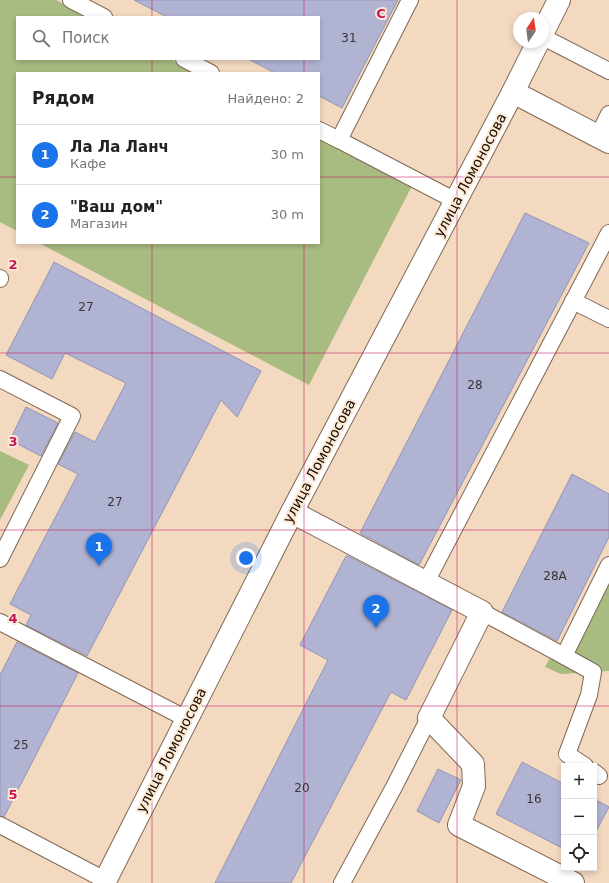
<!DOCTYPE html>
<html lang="ru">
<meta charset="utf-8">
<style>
:root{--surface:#fff;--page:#f6f6f6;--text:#222;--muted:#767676;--line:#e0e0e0;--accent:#1a73e8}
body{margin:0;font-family:"DejaVu Sans",sans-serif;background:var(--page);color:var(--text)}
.controls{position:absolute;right:12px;bottom:12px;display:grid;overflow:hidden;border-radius:0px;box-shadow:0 2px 6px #0003}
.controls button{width:36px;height:36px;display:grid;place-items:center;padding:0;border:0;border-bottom:1px solid var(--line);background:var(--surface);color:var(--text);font:20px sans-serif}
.compass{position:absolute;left:513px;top:12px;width:36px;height:36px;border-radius:50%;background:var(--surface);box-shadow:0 2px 6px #0003;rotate:13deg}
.you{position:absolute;left:246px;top:558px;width:14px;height:14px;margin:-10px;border:3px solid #fff;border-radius:50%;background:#1a73e8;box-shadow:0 0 0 6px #1a73e833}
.badge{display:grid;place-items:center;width:26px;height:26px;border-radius:50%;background:var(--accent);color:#fff;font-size:13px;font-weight:700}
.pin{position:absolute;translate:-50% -33px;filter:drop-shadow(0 1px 2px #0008)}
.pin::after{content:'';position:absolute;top:21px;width:14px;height:12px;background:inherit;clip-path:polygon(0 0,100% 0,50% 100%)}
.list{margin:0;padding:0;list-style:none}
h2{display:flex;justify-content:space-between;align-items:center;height:52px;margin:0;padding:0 16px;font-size:17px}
h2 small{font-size:13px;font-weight:400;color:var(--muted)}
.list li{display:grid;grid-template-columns:26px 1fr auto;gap:12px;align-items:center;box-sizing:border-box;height:60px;padding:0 16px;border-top:1px solid var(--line)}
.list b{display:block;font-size:15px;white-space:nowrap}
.list p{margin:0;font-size:13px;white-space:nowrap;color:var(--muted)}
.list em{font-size:13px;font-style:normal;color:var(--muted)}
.icon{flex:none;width:22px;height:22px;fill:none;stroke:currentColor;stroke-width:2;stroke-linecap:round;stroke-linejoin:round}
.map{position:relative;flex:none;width:609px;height:883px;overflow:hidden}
.search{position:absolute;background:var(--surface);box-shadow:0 2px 6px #0003;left:16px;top:16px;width:304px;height:44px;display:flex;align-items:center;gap:10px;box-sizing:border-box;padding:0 14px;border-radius:0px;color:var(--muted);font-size:15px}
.panel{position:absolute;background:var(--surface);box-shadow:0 2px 6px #0003;left:16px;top:72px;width:304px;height:172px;border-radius:0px}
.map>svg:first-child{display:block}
</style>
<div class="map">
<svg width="609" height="883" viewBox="0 0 609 883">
<rect width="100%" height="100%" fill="#f4d9c1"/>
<!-- green -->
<g fill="#a8bb80">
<path d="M0 0H56L89 17H17V59H170L197 73H17V231L0 222Z"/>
<path d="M319 136 413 184 309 385 39 243H319Z"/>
<path d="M0 451 29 465 0 520Z"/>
<path d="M609 575V671L561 674 545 667 552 654 566 662Z"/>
</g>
<!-- building -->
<g fill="#b1b3d2" stroke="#9395b3">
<path d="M134 0H398L342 108 319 96V73H275L248 59H319V17H167Z"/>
<path d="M525 213 589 243 419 565 360 533Z"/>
<path d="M54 262 261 371 237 417 221 400 87 656 26 625 31 615 10 604 78 474 58 464 75 432 95 442 126 383 65 353 52 379 6 355Z"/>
<path d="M26 407 58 423 41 456 10 440Z"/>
<path d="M572 474 609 494V537L557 641 502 612Z"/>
<path d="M346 556H348L452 610 406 700 391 692 291 883H215L328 660 300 645Z"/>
<path d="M17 642 78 673 4 817 0 816V675Z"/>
<path d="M522 762 564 784V849L496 814Z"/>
<path d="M438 769 461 780 439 823 417 811Z"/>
<path d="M594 799 609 807 594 835Z"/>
</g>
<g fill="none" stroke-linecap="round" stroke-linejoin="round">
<defs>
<g id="lane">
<path d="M71 0 104 17"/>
<path d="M543 37 609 71"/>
<path d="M184 59 211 73"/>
<path d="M319 130 339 140 410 0"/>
<path d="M598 136 609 114"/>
<path d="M339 140 456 201"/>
<path d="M0 279V278"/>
<path d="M573 301 609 319"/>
<path d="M0 379 72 416 0 559"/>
<path d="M426 582 609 233"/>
<path d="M482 612 564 656 609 565"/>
<path d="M0 622 187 719"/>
<path d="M564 656 593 672 589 695 567 754 585 766"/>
<path d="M594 772 599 776"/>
<path d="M0 825 105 880"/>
<path d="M342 883 394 787 429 718"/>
</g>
<g id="street">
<path d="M543 32 559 0"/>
<path d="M513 92 609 142"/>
<path d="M292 512 482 612 429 718 473 764 474 786 459 825 573 883"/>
<path d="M104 883 292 512 513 92 538 42"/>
</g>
</defs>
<!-- lane casing -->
<use href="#lane" stroke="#7f6853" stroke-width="18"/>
<!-- street casing -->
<use href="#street" stroke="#7f6853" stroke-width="24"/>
<!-- lane -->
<use href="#lane" stroke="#fff" stroke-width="16"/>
<!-- street -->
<use href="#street" stroke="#fff" stroke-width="22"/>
</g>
<!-- grid -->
<path fill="none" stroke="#c2185b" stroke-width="1" stroke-opacity="0.55" d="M152 0V17M304 0V17M457 0V883M152 59V73M304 59V73M0 177H17M319 177H609M152 243V883M304 243V883M0 353H609M0 530H609M0 706H609"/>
<g text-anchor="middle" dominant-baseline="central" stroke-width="4" stroke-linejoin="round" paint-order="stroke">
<!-- number labels -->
<g font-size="12" fill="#3a3437">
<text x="349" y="38">31</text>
<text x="86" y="307">27</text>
<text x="475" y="385">28</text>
<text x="115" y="502">27</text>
<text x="555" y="576">28А</text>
<text x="21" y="745">25</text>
<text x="302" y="788">20</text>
<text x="534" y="799">16</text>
</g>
<!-- street labels -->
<g font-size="14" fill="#120a03" stroke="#fde8d4">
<text transform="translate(470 175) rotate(-62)">улица Ломоносова</text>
<text transform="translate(319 461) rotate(-62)">улица Ломоносова</text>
<text transform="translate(171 750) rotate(-63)">улица Ломоносова</text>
</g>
</g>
<g font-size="13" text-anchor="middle" font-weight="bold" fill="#c2185b" stroke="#fde8d4" stroke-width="4" stroke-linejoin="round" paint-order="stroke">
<text x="381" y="18">C</text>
<text x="13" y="269">2</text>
<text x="13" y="446">3</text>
<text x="13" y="623">4</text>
<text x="13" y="799">5</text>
</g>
</svg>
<div class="controls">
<button>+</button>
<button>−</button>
<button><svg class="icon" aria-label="locate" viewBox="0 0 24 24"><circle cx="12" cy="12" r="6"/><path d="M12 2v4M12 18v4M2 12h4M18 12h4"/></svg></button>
</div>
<svg class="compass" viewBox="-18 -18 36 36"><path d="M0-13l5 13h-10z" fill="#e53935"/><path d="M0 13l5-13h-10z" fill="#767676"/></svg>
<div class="you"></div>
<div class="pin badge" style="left:99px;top:566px">1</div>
<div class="pin badge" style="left:376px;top:628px">2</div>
<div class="search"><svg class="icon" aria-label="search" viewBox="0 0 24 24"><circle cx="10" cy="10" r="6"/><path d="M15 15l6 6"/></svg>Поиск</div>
<section class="panel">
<h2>Рядом<small>Найдено: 2</small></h2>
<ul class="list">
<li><span class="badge">1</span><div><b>Ла Ла Ланч</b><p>Кафе</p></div><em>30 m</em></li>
<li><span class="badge">2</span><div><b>&quot;Ваш дом&quot;</b><p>Магазин</p></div><em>30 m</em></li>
</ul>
</section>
</div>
